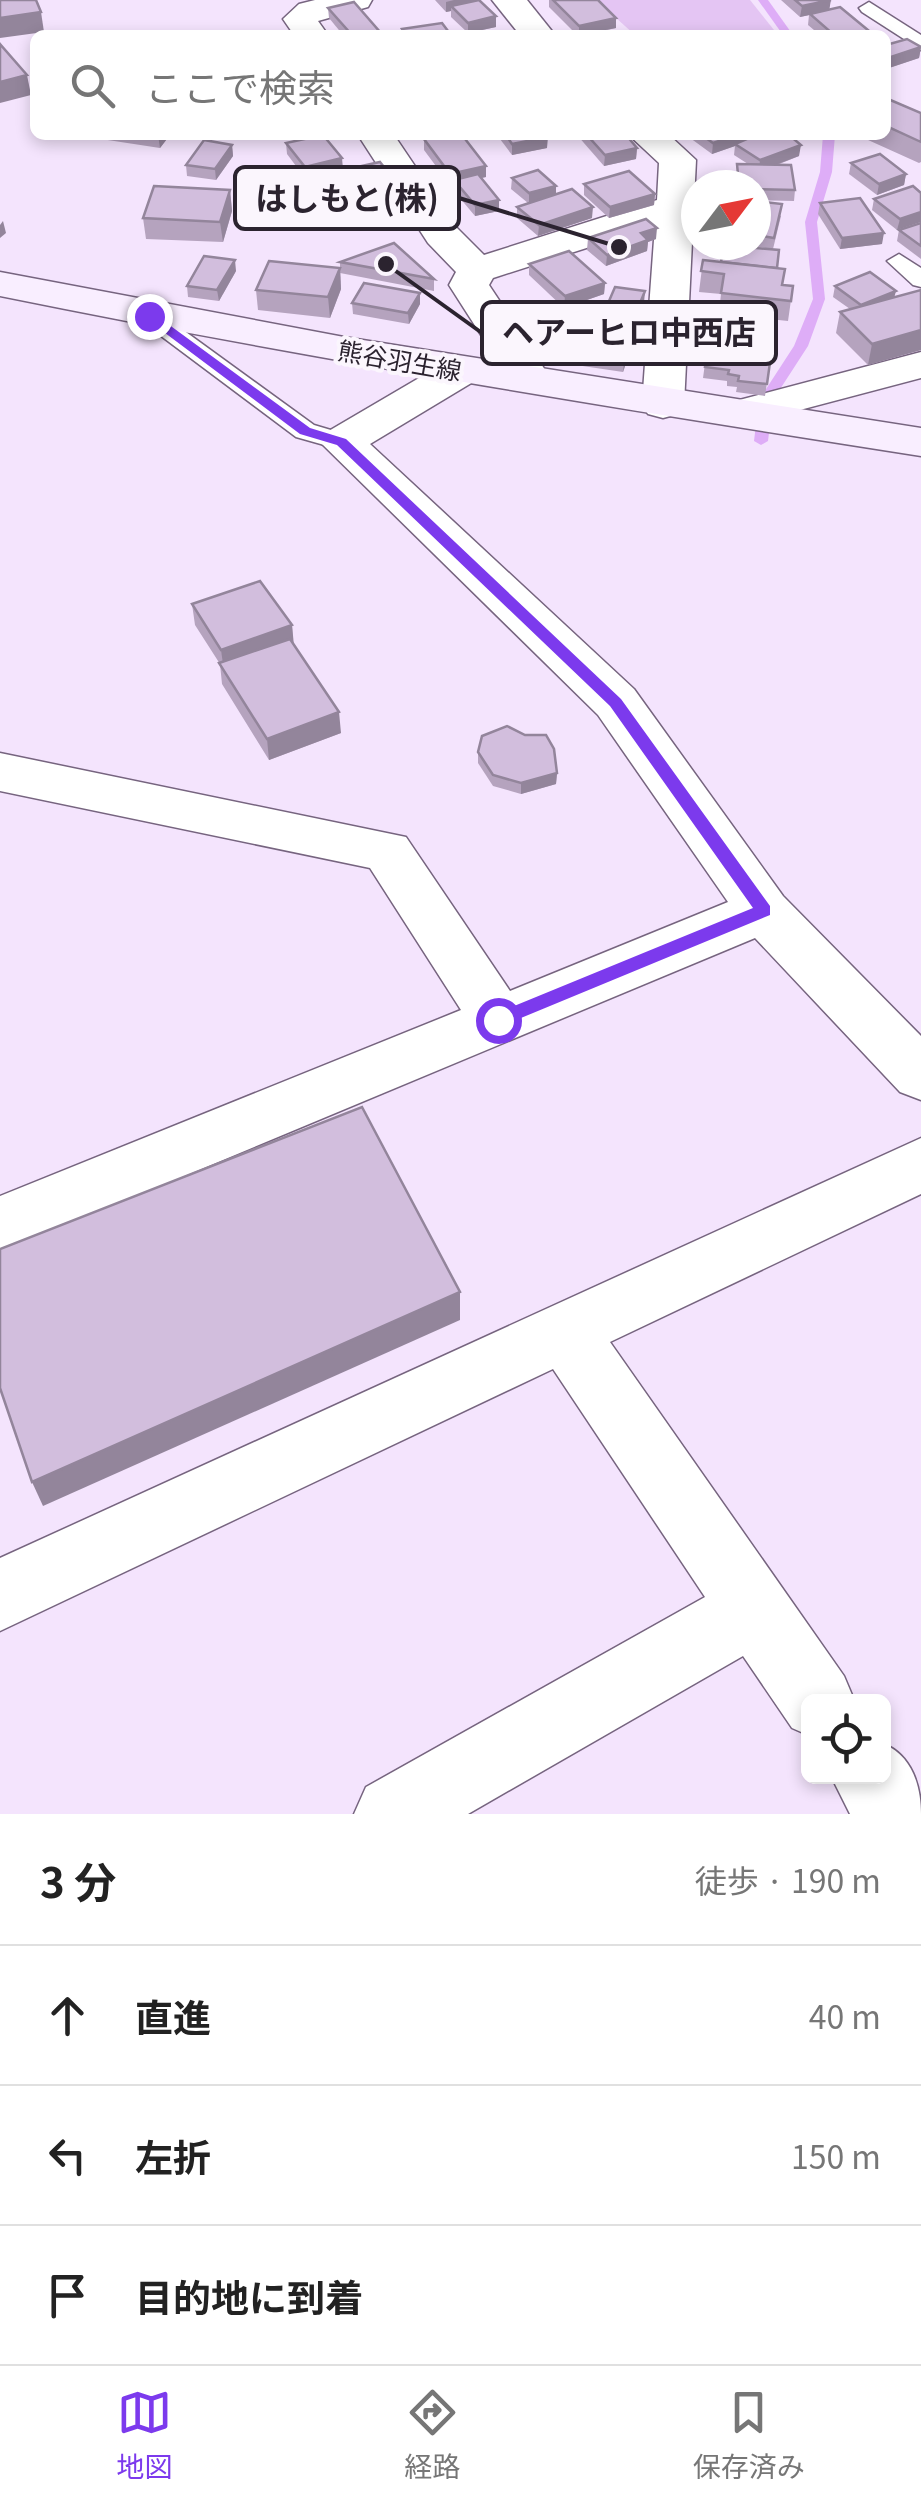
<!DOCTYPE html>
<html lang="ja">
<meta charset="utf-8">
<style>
:root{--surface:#fff;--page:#f6f6f6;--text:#222;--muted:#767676;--line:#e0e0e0;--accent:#7c3aed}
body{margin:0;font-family:Georgia,"Noto Sans JP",serif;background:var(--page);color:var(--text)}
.controls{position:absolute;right:30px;bottom:30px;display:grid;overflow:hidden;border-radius:15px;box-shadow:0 5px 15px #0003}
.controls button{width:90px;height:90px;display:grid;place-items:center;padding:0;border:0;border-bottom:2px solid var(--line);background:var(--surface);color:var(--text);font:50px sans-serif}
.compass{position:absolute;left:681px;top:170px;width:90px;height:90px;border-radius:50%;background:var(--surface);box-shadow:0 5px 15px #0003;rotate:58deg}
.stop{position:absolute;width:30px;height:30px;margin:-22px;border:8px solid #7c3aed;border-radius:50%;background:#fff}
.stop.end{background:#7c3aed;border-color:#fff;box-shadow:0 2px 10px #0008}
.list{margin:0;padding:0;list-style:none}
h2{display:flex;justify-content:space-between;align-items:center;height:130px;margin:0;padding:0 40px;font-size:42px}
h2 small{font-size:32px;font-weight:400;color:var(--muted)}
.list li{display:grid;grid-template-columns:65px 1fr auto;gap:30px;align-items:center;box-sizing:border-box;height:140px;padding:0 40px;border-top:2px solid var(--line)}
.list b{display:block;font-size:38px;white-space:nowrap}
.list em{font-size:32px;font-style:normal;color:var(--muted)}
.icon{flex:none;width:55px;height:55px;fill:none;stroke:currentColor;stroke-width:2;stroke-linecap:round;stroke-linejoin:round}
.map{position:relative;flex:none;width:921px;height:1814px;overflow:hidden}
.search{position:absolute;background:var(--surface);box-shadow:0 5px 15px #0003;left:30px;right:30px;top:30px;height:110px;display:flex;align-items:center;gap:25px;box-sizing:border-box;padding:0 35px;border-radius:15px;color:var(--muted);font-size:38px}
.sheet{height:550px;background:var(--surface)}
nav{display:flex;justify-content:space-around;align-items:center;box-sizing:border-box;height:140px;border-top:2px solid var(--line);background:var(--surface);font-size:28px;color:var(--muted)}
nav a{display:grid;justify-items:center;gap:5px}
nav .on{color:var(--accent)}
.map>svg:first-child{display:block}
</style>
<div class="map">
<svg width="921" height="1814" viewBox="0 0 921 1814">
<rect width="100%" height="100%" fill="#f4e4fd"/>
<!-- green -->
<path fill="#e4c5f3" d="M596 0H750L778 35H635Z"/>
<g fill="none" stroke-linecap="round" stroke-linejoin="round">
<!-- stream -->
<g fill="#deadf7" fill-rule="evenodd">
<path d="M758 0H768L793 35H783Z"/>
<path d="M823 135H835L832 172 817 222 825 299 808 346 773 400 768 441 761 445 754 441 759 400 794 346 813 299 805 222 820 172Z"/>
</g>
<defs>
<g id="lane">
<path d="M869 2 921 35V50L862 12 859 8Z"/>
<path d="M899 254 921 268V287L913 285 887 261Z"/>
<path d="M149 309 157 311 314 425 351 436 355 442 342 450 296 437 141 321 137 316 141 311Z"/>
</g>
<g id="street">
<path d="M315 0H372L368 7 318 21 328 35H294L283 19 299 4Z"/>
<path d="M492 0H527L555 35H520Z"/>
<path d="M358 135H394L456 227 484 255 657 200 659 163 629 135H669L696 160 684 405 678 414 663 418 648 414 642 405 655 226 493 278 489 285 551 379 545 388 530 392 515 388 449 285 456 272 428 243Z"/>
<path d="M921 352V378L739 426 724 422 717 413 724 404Z"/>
<path d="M463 357 478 361 484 370 478 379 370 444 634 689 783 896 921 1036V1100L900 1092 755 938 0 1253V1196L461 1010 370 868 0 791V753L406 837 510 991 728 902 598 715 320 442 327 432 448 361Z"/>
<path d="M921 1138V1194L610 1342 844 1676 855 1702H808V1735L792 1728 743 1656 468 1814H354L366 1787 705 1597 553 1369 0 1631V1558Z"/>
<path d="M884 1744C912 1756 921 1786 921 1814H850L831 1776H884Z"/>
</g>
<path id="secondary" d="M0 272 344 337 921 428V456C613 408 305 358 0 296Z"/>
</defs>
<!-- lane casing -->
<use href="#lane" stroke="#76647f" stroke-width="3"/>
<!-- street casing -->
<use href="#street" stroke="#76647f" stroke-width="3"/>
<!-- secondary casing -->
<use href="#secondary" stroke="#76647f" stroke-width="3"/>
<!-- lane -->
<use href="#lane" fill="#fff" fill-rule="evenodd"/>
<!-- street -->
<use href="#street" fill="#fff" fill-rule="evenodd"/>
<!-- secondary -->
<use href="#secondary" fill="#f9eeff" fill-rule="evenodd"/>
</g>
<!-- wall -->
<g fill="#b5a3be">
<path d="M435 0H475L496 27 468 33 451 17V11L446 12Z"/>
<path d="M549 0H598L616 18V28L585 35H577L549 7Z"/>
<path d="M781 0H830L829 10 874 35H820L808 25 809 15 800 17Z"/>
<path d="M328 8 380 32V35H343L329 18Z"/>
<path d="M886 45 921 47 919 58 889 68 886 66Z"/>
<path d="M886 100 921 113V162L919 163 857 135H886Z"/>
<path d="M88 135H170L160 148 88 137Z"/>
<path d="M497 135H546L547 148 512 155Z"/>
<path d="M577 135H626L637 148 636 159 604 166Z"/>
<path d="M686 135H744L743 141 799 156 777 165 795 190 794 201 756 200V185H737V164H748L734 155 735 146 712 154Z"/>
<path d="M424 139 486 177 481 178 499 211 475 216 454 191V184L450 185 424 150Z"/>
<path d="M286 143 343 169 305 178 287 154Z"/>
<path d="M232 145 233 156 216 180 187 176 186 165Z"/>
<path d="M851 163 906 174 904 185 877 195 849 174Z"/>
<path d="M339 171 401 198 359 208 339 182Z"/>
<path d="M512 178 556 195 592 218 538 236 517 218V207L528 203 511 189Z"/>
<path d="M584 184 655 194 654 205 609 218 584 195Z"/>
<path d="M258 188 311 222 277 229 259 200Z"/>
<path d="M230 190 232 211 223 242 146 239 143 218Z"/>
<path d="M921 193 897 230 872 210 874 199Z"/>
<path d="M756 201 781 216 773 249 745 245H756Z"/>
<path d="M820 203 882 244 840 249 818 214Z"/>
<path d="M921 223V259L897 241 899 230Z"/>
<path d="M588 238 656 239 648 242 647 251 606 266 587 250Z"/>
<path d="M703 260 777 268 782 285 793 286 788 321 769 319 764 348H772L765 396 736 392 737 387 727 386V381L703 378 709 334 719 312 721 294 699 292Z"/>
<path d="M340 262 434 279V291L340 273Z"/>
<path d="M529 264 605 283 604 294 564 308 529 275Z"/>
<path d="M340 268 341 289 330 318 258 310 256 290Z"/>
<path d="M236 271 219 301 188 297 187 286Z"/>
<path d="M835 286 894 297 921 290V350L868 365 836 333 840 312 850 309 833 297Z"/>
<path d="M352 303 420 304 409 324 353 314Z"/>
<path d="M644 303 632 332 602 327 603 315Z"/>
<path d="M528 327 558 344 550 360 529 356Z"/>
<path d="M634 332 633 343 623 372 569 364 570 352Z"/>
<path d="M192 604 292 625 293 644 341 733 269 760 222 684 220 664 195 625Z"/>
<path d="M478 752 557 773 556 784 521 794 493 786 478 763Z"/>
</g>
<!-- shaded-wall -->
<g fill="#93859b">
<path d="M454 0H475L451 6V11L446 12V2Z"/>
<path d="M831 0 829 11 800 17 802 6Z"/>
<path d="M41 12 44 32 0 38V18Z"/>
<path d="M496 16V27L468 33V23Z"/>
<path d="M616 18V28L579 35V26Z"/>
<path d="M921 47 919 58 889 68 891 57Z"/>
<path d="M27 75 31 95 0 103V82Z"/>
<path d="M158 135H170L160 148Z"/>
<path d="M737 135H744L743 144H735V146L712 154 713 143Z"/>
<path d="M548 137 547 148 512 155V144Z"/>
<path d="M232 145 233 156 216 180 215 169Z"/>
<path d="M801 145 799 156 759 171 760 160Z"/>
<path d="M637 148 636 159 604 166 605 155Z"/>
<path d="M342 158 343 169 305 178V167Z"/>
<path d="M486 166V177L457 183 454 180V184L450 185V174Z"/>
<path d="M906 174 904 185 877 195 879 184Z"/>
<path d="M556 186V197L529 205V193Z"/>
<path d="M400 187 401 198 359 208V197Z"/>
<path d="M230 190 232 211 223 242 220 222Z"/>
<path d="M655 194 654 205 609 218 610 207Z"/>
<path d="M499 200V211L475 216V205Z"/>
<path d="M593 207 592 218 538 236 539 225Z"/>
<path d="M310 211 311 222 277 229 276 218Z"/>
<path d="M921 212V222L897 230 900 219Z"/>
<path d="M3 221 6 233 0 238V225Z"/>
<path d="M657 228 656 239 648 242 647 251 606 266 607 255 641 233Z"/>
<path d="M884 233 882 244 840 249 842 238Z"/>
<path d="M235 260 236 271 219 301 217 290Z"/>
<path d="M340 268 341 289 330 318 328 297Z"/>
<path d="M605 283 604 294 564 308 565 296Z"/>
<path d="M645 291 644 303 632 332 633 320Z"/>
<path d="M896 291 893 302 859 316 861 305Z"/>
<path d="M420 293V304L409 324 408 313Z"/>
<path d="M921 330V350L868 365 872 344Z"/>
<path d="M634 332 633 343 623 372 624 361Z"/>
<path d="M558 333V344L550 360V349Z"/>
<path d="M292 625 294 646 224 671 221 650Z"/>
<path d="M339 712 341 733 269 760 267 739Z"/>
<path d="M557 773 556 784 521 794V783Z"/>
<path d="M460 1292V1320L43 1506 32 1482Z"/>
</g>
<!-- building -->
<g fill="#d2bedd" stroke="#93859b" stroke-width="2.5">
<path d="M0 0H36L41 12 0 18Z"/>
<path d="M479 0 496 16 468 23 451 6Z"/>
<path d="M553 0H598L616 18 579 26Z"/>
<path d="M795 0H831L802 6Z"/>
<path d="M354 2 380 32 363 35H352L328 8Z"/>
<path d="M840 7 874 35H834L810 14Z"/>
<path d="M442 23 451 35H406L402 29Z"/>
<path d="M907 39 921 47 891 57 886 54V45Z"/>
<path d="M0 44 27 75 0 82Z"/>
<path d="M888 99 921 113V142L886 126V100Z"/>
<path d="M323 135 342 158 305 167 286 143Z"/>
<path d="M444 135H462L486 166 450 174 424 139Z"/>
<path d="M506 135H546L548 137 512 144Z"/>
<path d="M587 135H626L637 148 605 155Z"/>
<path d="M702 135H737L713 143Z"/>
<path d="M756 135H789L801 145 760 160 735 144Z"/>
<path d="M204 140 232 145 215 169 186 165Z"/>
<path d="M880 154 906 174 879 184 851 163Z"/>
<path d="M380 162 400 187 359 197 339 171Z"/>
<path d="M737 164 791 165 795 190 756 189V185H739Z"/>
<path d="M538 170 556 186 529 193 512 178Z"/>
<path d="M629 171 655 194 610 207 584 184Z"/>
<path d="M478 174 499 200 475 205 454 180Z"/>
<path d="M154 186 230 190 220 222 143 218Z"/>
<path d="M913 186 921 193V212L900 219 874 199Z"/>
<path d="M572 189 593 207 539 225 517 207Z"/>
<path d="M860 198 884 233 842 238 820 203Z"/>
<path d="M756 201 782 204 774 238 756 235Z"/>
<path d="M646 219 657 228 641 233 648 240 607 255 588 238Z"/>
<path d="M921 223V246L899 230Z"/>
<path d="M394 243 434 279 340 262Z"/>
<path d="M724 245 779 250 777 268 721 262Z"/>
<path d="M569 251 605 283 565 296 529 264Z"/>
<path d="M204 256 235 260 217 290 187 286Z"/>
<path d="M703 260 785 269 782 285 793 286 791 301 721 293 724 274 701 271Z"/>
<path d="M269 261 340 268 328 297 256 290Z"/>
<path d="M870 272 896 291 861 305 835 286Z"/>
<path d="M364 283 420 293 408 313 352 303Z"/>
<path d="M615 287 645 291 633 320 603 315Z"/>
<path d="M921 290V330L872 344 840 312Z"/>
<path d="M709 341 772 348 767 384 738 381 739 376 728 374 729 370 705 367Z"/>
<path d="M260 581 292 625 221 650 192 604Z"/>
<path d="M290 639 339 712 267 739 219 663Z"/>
<path d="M507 726 525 735H546L554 749 557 773 521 783 493 775 478 752 482 736Z"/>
<path d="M362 1107 460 1292 32 1482 0 1388V1249Z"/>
</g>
<!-- route -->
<path fill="#7c3aed" d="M145 313H153L310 428 346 439 621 699 770 906V915L504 1025H492V1015L753 908 610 706 337 445 300 434 145 318Z"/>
<g text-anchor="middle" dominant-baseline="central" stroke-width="8" stroke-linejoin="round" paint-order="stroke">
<!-- far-street labels -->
<g font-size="25" fill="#2b232f" stroke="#fbf6fd">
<text transform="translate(400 359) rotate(10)">熊谷羽生線</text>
</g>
</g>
<!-- callouts -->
<path fill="none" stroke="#2b232f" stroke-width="4" d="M619 247L459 198M386 264L482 333"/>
<g fill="#2b232f" stroke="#fbf6fd" stroke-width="4">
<circle cx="619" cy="247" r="10"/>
<circle cx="386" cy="264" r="10"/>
</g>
<g fill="#fbf6fd" stroke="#2b232f" stroke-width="4">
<rect x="235" y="167" width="224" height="62" rx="10"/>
<rect x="482" y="302" width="294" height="62" rx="10"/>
</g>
<g font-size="32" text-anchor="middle" font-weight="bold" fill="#2b232f">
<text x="347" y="210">はしもと(株)</text>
<text x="629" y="344">ヘアーヒロ中西店</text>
</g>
</svg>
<div class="controls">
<button><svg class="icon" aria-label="locate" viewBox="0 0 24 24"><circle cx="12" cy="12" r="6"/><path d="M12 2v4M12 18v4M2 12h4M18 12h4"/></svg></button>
</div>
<svg class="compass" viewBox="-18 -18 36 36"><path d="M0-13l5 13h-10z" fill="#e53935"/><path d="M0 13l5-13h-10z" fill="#767676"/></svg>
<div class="stop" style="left:498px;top:1020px"></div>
<div class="stop end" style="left:149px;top:316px"></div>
<div class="search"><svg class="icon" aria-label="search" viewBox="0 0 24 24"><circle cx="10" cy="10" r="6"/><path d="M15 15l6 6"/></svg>ここで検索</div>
</div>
<section class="sheet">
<h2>3 分<small>徒歩 · 190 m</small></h2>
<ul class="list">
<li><svg class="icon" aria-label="ahead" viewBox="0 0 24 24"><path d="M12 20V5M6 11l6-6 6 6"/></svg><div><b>直進</b></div><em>40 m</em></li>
<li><svg class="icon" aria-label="left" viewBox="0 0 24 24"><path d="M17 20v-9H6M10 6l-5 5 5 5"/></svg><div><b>左折</b></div><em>150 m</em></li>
<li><svg class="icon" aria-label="arrive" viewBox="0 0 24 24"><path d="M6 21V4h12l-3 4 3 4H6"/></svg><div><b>目的地に到着</b></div></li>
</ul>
</section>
<nav>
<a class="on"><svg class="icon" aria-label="map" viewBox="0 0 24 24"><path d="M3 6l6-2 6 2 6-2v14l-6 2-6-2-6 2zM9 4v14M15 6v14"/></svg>地図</a>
<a><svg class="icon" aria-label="directions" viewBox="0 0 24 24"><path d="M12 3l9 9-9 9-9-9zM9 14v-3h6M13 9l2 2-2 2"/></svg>経路</a>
<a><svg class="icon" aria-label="saved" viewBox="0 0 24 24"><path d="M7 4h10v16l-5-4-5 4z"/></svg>保存済み</a>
</nav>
